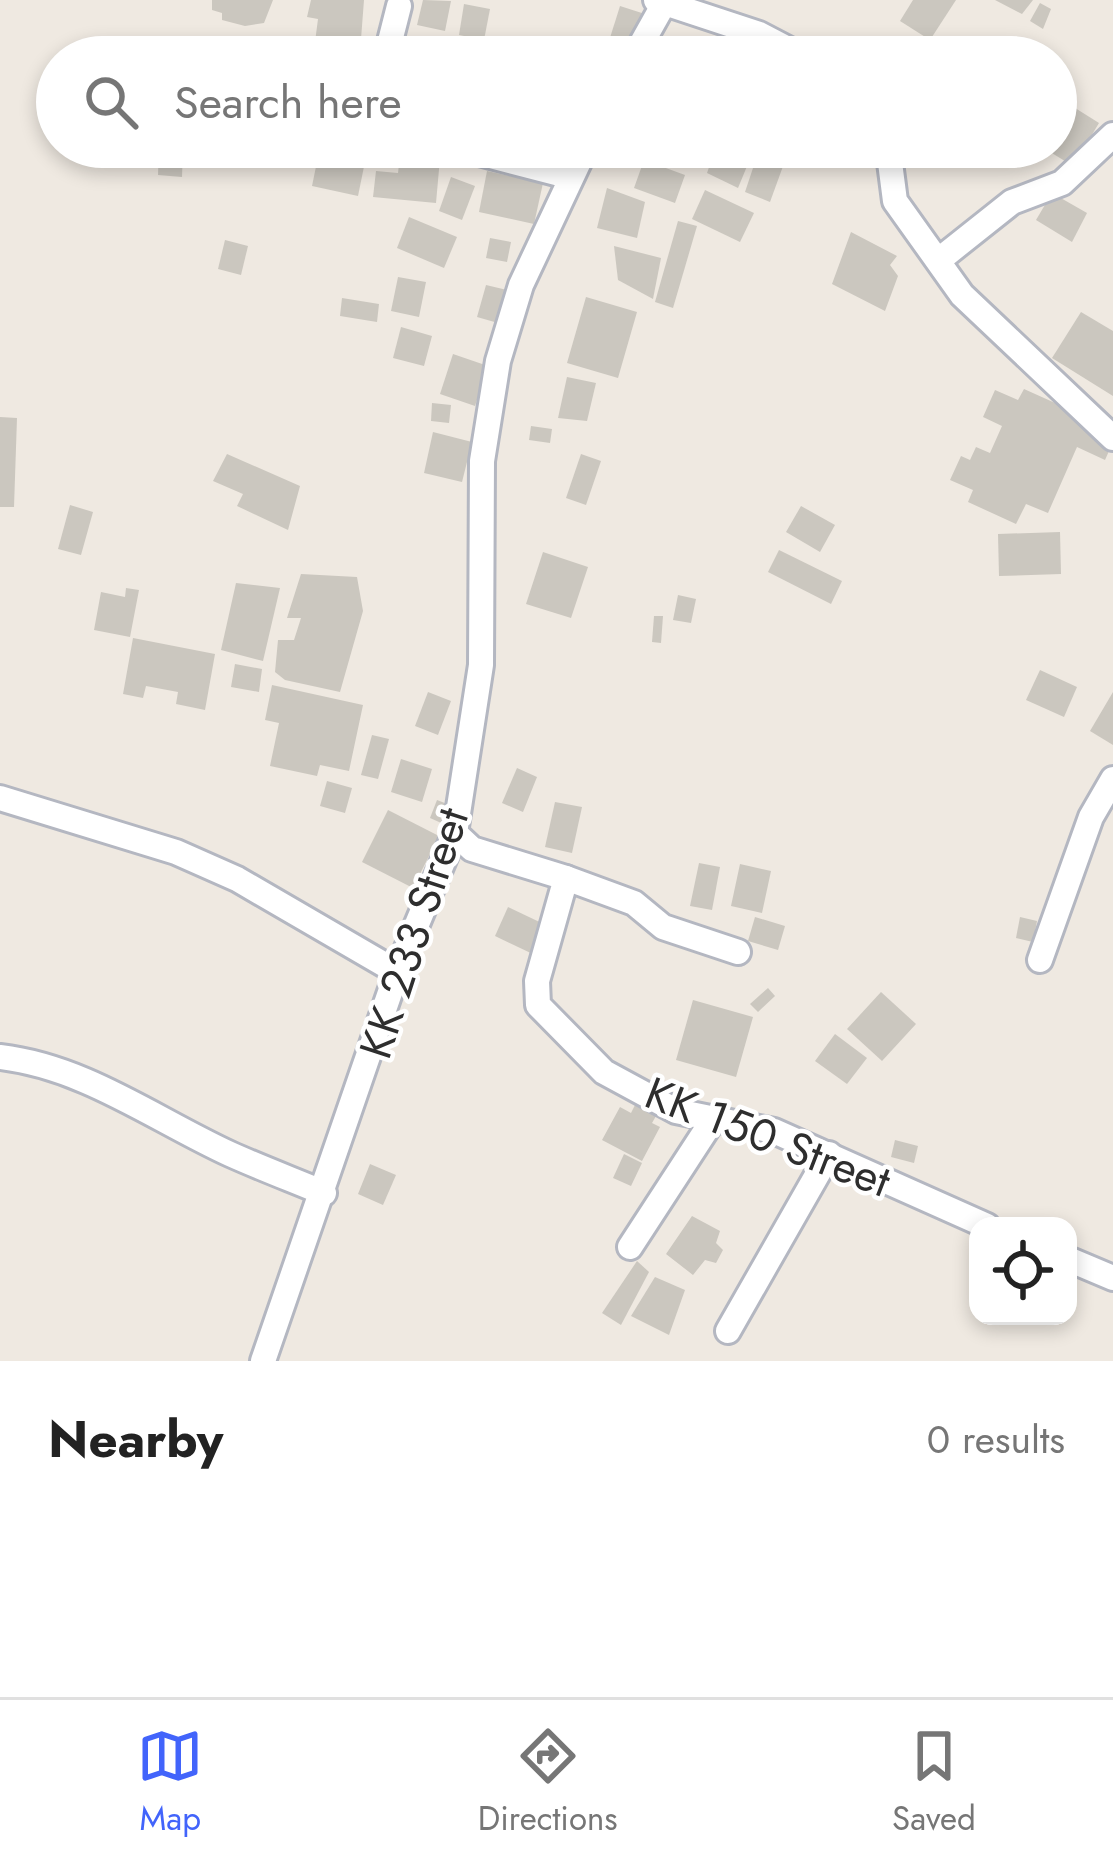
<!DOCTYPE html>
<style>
:root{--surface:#fff;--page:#f2f2f2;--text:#222;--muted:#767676;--line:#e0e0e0;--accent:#4264fb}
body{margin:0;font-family:Jost,sans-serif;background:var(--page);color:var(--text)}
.controls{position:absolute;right:36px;bottom:36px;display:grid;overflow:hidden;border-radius:24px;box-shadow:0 6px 18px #0003}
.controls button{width:108px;height:108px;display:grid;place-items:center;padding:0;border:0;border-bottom:3px solid var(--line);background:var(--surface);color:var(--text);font:60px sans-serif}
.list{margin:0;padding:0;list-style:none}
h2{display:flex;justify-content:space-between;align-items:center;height:156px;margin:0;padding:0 48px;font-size:51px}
h2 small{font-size:39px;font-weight:400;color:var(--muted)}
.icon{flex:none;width:66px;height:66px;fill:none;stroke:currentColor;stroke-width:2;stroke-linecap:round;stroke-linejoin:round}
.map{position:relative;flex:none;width:1113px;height:1361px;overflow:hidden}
.search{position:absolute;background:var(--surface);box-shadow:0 6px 18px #0003;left:36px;right:36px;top:36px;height:132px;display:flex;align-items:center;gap:30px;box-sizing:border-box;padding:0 42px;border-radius:66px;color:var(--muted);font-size:45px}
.sheet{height:336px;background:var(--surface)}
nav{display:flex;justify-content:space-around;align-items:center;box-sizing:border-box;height:168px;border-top:3px solid var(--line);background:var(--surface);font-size:33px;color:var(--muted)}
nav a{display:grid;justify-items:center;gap:6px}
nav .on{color:var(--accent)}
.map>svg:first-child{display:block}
</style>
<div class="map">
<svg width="1113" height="1361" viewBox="0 0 1113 1361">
<rect width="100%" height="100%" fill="#efe9e1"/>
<!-- building -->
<g fill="#cbc7bf">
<path d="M212 0H273L264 23 245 26 222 20V13L212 10Z"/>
<path d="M311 0H364L360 52 315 42 318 19 307 17Z"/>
<path d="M423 0 451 1 445 31 417 25Z"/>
<path d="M913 0H956L930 40 900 21Z"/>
<path d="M995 0H1033L1022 14Z"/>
<path d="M1040 3 1051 9 1043 29 1030 21Z"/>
<path d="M464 4 490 9 484 40 459 35Z"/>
<path d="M620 6 648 15 636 50 609 41Z"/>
<path d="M416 39 466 50 465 57H412Z"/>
<path d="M1056 96 1099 123 1073 166 1042 147H1056Z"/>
<path d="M159 147H183L182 177 158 175Z"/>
<path d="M320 147H368L358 196 312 186Z"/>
<path d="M391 147H441L436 203 373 197 376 171 398 173 400 156 390 155Z"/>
<path d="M648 147H705L697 166Z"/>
<path d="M716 147 750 159 738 188 707 173Z"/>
<path d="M988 147H1016L1001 166 984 153Z"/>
<path d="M759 150 786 158 770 202 745 192Z"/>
<path d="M644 160 685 175 675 203 634 188Z"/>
<path d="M487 171 543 183 534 224 479 212Z"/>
<path d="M451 177 475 186 462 220 439 211Z"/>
<path d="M607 188 645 202 637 238 597 228Z"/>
<path d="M705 190 754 213 740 242 692 219Z"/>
<path d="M1052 193 1087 213 1072 242 1036 220Z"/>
<path d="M409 217 457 237 444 268 397 248Z"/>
<path d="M678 221 697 226 673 308 655 302Z"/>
<path d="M851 232 897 256 890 265 898 276 885 311 832 284Z"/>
<path d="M490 238 511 242 507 262 486 258Z"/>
<path d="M225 240 248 246 241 275 218 269Z"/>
<path d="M614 246 661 258 653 299 618 280Z"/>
<path d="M398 277 426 282 419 317 391 311Z"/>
<path d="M486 285 507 290 498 323 477 317Z"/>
<path d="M586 297 637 312 618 378 567 363Z"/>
<path d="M342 298 379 304 377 322 340 316Z"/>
<path d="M1081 312 1113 331V396L1052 358Z"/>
<path d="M401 327 432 336 424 366 393 358Z"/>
<path d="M453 354 488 366 475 406 440 394Z"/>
<path d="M567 377 596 383 587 421 558 418Z"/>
<path d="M1024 389 1113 429V442L1105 460 1077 447 1048 513 1026 504 1016 524 968 502 973 490 950 480 961 456 970 460 976 447 990 453 1002 426 983 417 995 390 1018 400Z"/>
<path d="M432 403 451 405 449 423 431 421Z"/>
<path d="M0 417 17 418 14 507H0Z"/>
<path d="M531 426 552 429 550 443 529 440Z"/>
<path d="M433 432 472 442 462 482 424 473Z"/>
<path d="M227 454 300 486 288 530 237 506 243 494 213 481Z"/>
<path d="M581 454 601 461 586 505 566 498Z"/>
<path d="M70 505 93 512 81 555 58 549Z"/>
<path d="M801 506 835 525 820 552 786 532Z"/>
<path d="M1060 532 1061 574 999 576 998 534Z"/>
<path d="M779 550 842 581 831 604 768 572Z"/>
<path d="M543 552 588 567 571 618 526 604Z"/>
<path d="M301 574 357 577 363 611 340 692 285 680 275 672 278 640H294L301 618H287Z"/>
<path d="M236 583 280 588 263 661 221 650Z"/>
<path d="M126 588 139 590 130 637 94 630 101 592 125 597Z"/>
<path d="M678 595 696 599 691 623 673 620Z"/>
<path d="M654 616H663L661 643 652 642Z"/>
<path d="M133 638 215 654 205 710 176 704 178 692 146 686 143 698 123 694Z"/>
<path d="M235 664 262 669 259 692 231 687Z"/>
<path d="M1040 670 1077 687 1064 717 1026 700Z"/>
<path d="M272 685 363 705 349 771 320 765 317 776 270 766 279 723 265 720Z"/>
<path d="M428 692 451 701 438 735 415 726Z"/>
<path d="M1113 692V745L1090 731Z"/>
<path d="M372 735 389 739 378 779 361 775Z"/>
<path d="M401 759 432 769 422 802 391 792Z"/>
<path d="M517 768 537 777 523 812 502 803Z"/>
<path d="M327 781 352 788 345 813 320 806Z"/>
<path d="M437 800 455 807 448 826 430 818Z"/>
<path d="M555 802 582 807 572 853 545 847Z"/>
<path d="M388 810 439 836 413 888 362 862Z"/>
<path d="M699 863 720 867 712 910 690 906Z"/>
<path d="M740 864 771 871 762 913 731 906Z"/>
<path d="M508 907 550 927 537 956 495 936Z"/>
<path d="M755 917 785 926 778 950 748 941Z"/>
<path d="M1020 917 1037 921 1033 942 1016 938Z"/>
<path d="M768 988 775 996 758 1012 750 1004Z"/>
<path d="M881 992 916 1024 882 1061 847 1029Z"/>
<path d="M693 1000 753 1017 736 1077 676 1060Z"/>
<path d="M835 1034 867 1058 847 1084 815 1061Z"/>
<path d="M635 1105 656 1116 652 1123 660 1127 642 1161 602 1140 620 1107 631 1113Z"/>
<path d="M895 1140 918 1146 914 1163 891 1157Z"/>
<path d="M624 1154 642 1163 631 1186 613 1178Z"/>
<path d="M370 1164 396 1175 383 1205 358 1194Z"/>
<path d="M692 1216 720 1231 716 1243 723 1250 716 1263 705 1260 693 1275 666 1254Z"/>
<path d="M637 1261 649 1272 621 1325 602 1313Z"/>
<path d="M655 1277 685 1290 669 1335 631 1316Z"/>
</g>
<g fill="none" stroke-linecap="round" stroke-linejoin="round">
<defs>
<g id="minor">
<path d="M656 0 759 34 803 57"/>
<path d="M386 57 399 6"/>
<path d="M634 57 666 0"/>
<path d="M456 147 571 177"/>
<path d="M888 147 895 201 962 295 1113 438"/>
<path d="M939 260 1012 202 1062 183 1113 135"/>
<path d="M0 798 176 852 237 879 397 972"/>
<path d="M455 833 472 849 566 878 537 981 538 1005 604 1072 676 1111 774 1131 987 1226"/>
<path d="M566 878 634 903 663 927 738 952"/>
<path d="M1040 960 1091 817 1113 779"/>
<path d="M0 1057C85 1067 154 1119 230 1154 261 1168 293 1180 324 1193"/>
<path d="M630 1247 714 1118"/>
<path d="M1068 1259 1113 1278"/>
<path d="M728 1331 829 1154"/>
<path d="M263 1361 397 972 455 833 481 665 482 461 498 361 521 285 586 147"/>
</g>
</defs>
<!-- minor casing -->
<use href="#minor" stroke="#b4b7c1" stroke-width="30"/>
<!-- minor -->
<use href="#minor" stroke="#fff" stroke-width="24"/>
</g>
<g text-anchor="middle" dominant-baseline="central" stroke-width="9" stroke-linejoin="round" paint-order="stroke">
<!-- street labels -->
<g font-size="45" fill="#2e2e2e" stroke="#fff">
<text transform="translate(414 933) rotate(-72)">KK 233 Street</text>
<text transform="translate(768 1137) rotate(21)">KK 150 Street</text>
</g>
</g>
</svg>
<div class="controls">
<button><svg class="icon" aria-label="locate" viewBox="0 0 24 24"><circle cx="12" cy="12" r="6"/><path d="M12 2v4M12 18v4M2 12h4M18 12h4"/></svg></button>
</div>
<div class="search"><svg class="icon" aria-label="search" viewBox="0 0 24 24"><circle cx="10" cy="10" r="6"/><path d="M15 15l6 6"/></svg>Search here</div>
</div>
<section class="sheet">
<h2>Nearby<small>0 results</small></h2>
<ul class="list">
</ul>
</section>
<nav>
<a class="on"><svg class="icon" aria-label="map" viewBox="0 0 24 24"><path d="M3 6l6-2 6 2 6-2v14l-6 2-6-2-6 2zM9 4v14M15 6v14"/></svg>Map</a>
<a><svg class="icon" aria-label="directions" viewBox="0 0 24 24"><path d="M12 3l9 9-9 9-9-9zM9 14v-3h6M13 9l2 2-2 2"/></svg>Directions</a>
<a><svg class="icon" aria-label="saved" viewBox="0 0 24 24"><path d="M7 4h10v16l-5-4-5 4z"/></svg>Saved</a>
</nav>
